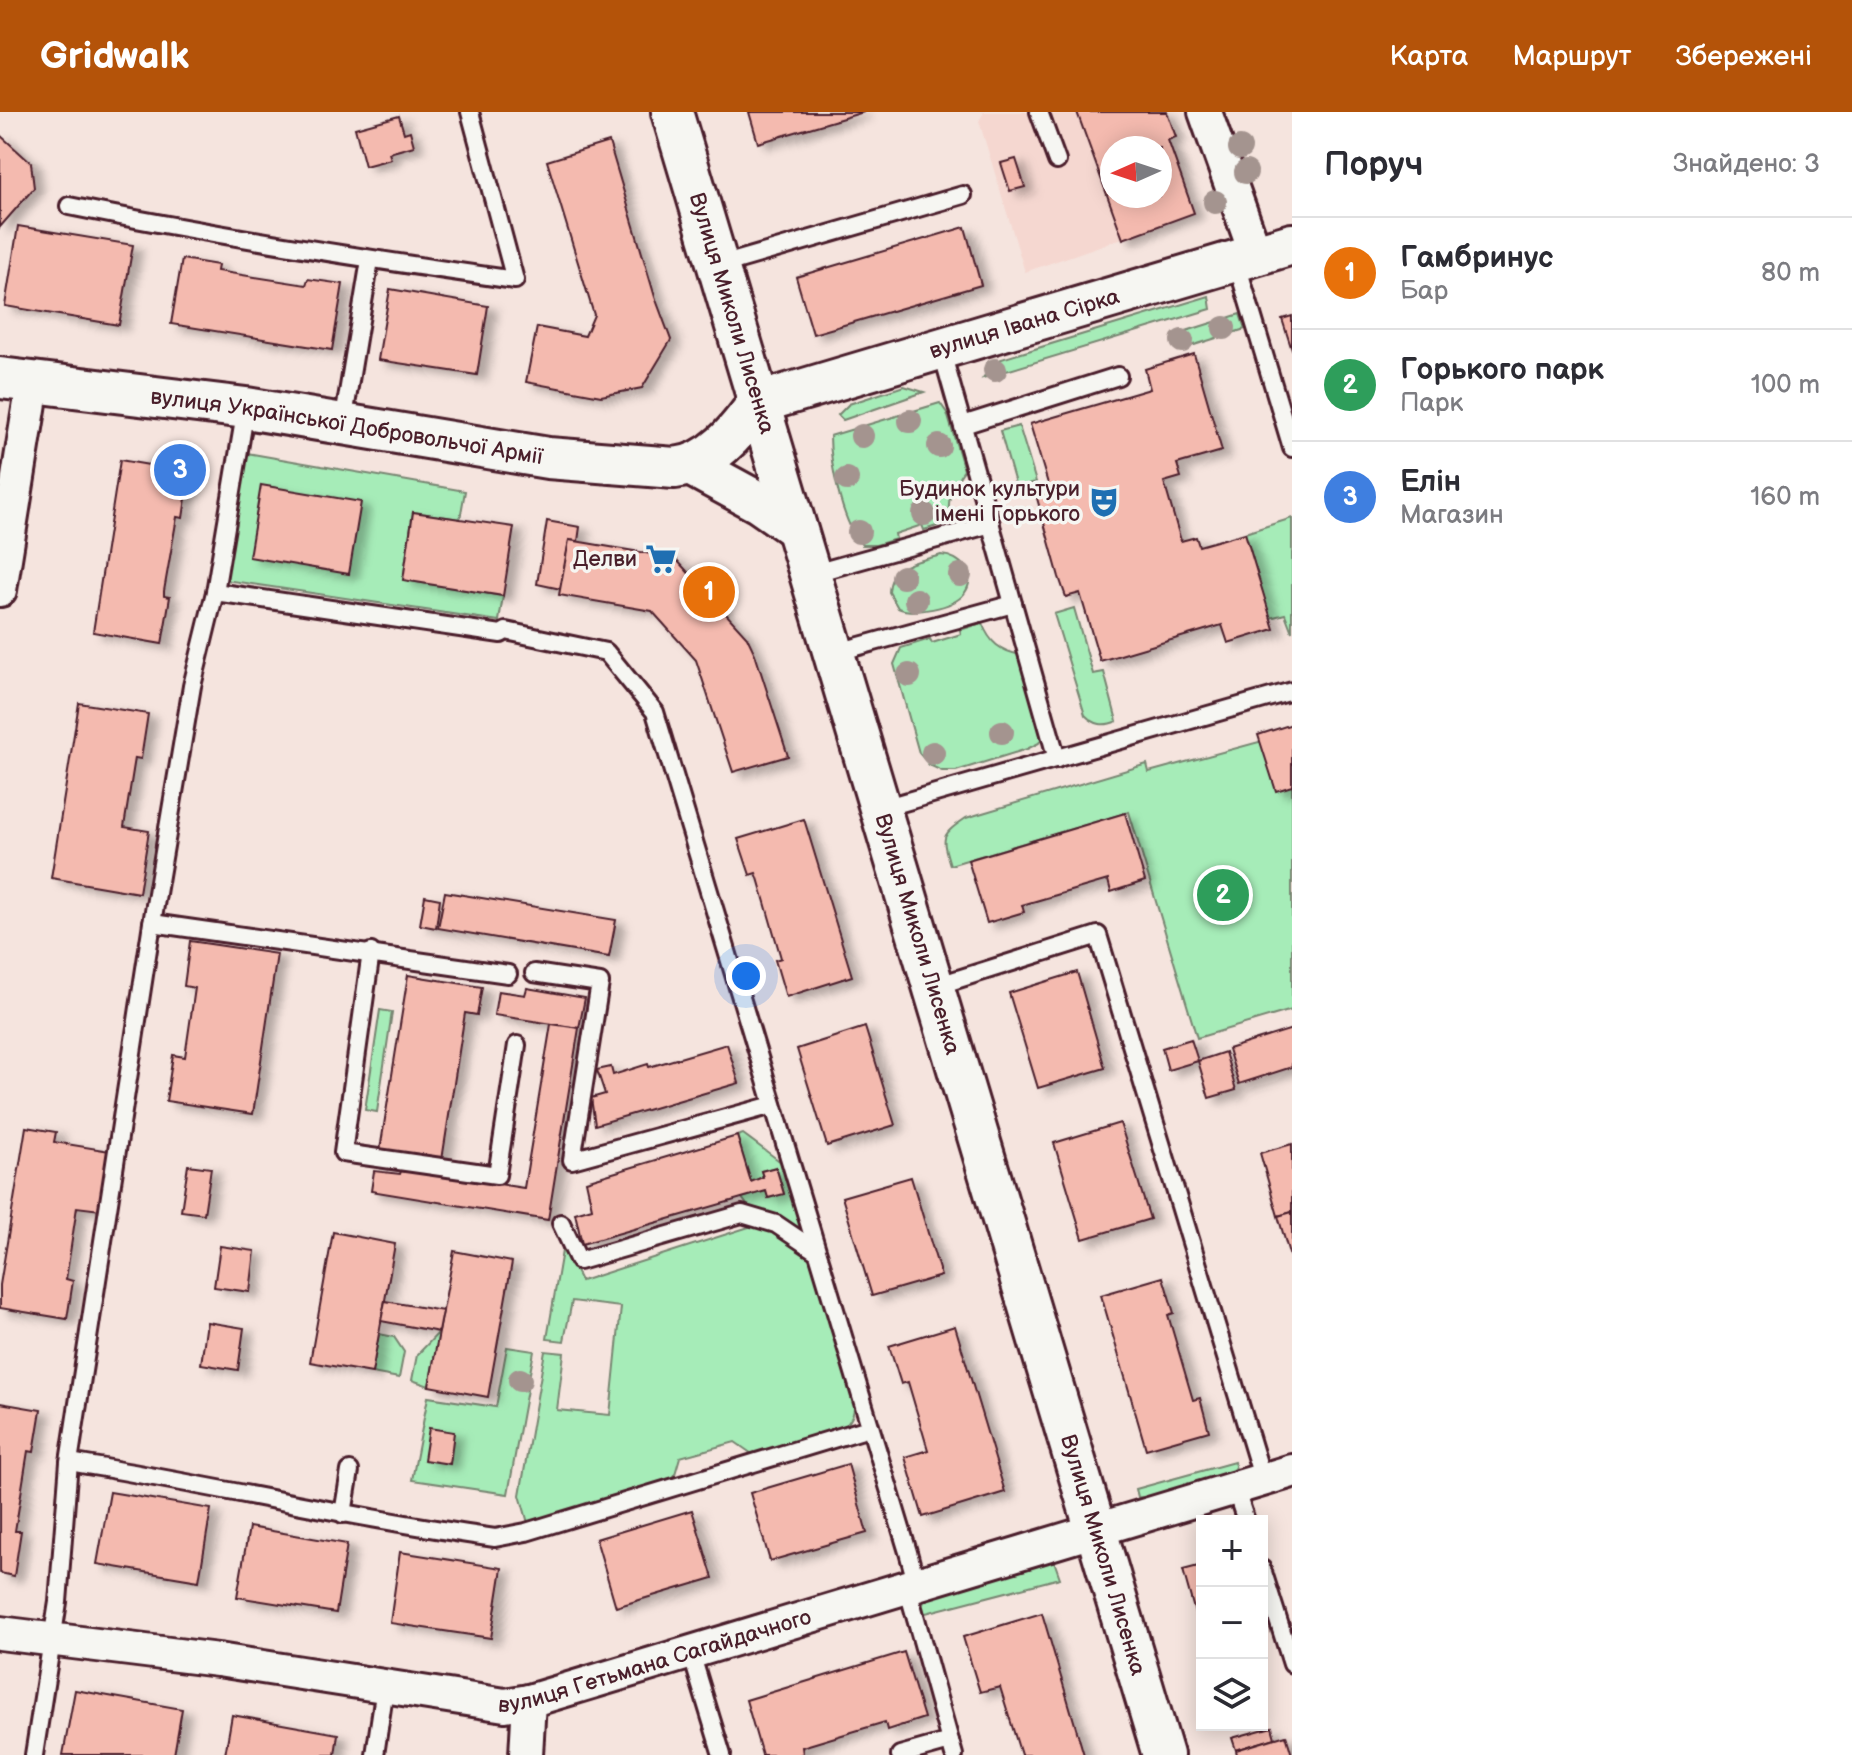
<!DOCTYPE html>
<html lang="uk">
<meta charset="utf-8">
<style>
:root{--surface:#fff;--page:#f2f2f3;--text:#2b2b33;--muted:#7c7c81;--line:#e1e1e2;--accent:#b45309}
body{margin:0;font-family:"Balsamiq Sans",sans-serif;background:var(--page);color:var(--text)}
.controls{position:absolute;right:24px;bottom:24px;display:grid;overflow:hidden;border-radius:0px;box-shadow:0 4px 20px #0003}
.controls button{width:72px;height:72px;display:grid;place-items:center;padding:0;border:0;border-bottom:2px solid var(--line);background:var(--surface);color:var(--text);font:40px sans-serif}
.compass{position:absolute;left:1100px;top:24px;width:72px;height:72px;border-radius:50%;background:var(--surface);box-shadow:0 4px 20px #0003;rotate:267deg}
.you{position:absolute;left:746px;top:864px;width:28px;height:28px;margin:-20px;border:6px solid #fff;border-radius:50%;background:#1a73e8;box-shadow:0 0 0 12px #1a73e833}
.badge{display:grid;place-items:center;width:52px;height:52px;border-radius:50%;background:var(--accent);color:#fff;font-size:26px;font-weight:700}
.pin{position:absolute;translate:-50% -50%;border:4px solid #fff;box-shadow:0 2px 8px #0006}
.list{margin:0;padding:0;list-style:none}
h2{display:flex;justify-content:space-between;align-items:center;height:104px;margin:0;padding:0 32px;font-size:34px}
h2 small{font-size:26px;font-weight:400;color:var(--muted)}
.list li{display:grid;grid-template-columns:52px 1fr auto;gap:24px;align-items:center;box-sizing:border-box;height:112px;padding:0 32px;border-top:2px solid var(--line)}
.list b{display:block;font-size:30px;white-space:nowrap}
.list p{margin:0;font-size:26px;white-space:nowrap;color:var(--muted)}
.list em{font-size:26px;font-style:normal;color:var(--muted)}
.icon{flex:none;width:44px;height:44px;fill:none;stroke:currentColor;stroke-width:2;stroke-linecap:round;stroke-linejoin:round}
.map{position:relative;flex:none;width:1292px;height:1643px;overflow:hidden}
header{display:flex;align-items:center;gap:48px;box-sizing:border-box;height:112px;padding:0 40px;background:var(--accent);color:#fff}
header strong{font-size:38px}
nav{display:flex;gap:44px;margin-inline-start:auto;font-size:28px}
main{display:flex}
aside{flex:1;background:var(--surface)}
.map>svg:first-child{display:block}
</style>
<header>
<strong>Gridwalk</strong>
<nav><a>Карта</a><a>Маршрут</a><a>Збережені</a></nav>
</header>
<main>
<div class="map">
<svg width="1292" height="1643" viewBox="0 0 1292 1643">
<defs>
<filter id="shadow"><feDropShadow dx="9" dy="5" stdDeviation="4" flood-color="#0004"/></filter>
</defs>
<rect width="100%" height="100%" fill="#f5e4de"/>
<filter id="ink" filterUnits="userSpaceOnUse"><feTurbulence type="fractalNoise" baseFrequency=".0125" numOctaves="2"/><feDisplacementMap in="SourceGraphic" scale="16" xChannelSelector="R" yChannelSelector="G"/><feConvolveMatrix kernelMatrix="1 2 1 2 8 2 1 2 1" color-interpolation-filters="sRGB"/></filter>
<g filter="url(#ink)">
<!-- built -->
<path fill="#f5d7d0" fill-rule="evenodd" d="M984 0H1167L1176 25 1168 29 1194 101 1025 160 979 9ZM1112 36H1160V84H1112Z"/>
<!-- green -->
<g fill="#a6ecb8" stroke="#788672" stroke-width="2">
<path d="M1209 184 1211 197 983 266 995 249Z"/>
<path d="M1240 202 1245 217 1188 235 1183 220Z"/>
<path d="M904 274 924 280 843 308 838 303 849 292Z"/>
<path d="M940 291 947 301 964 358C951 376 946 389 950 410L924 418 922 413 895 422 896 427 876 433H862C843 413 830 353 830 324Z"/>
<path d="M1019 314 1036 370 1016 375 1000 319Z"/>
<path d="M247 341 465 379 460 407 413 400 403 468 503 484 499 509 225 468Z"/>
<path d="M1292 406V520L1285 502 1270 506 1245 421Z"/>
<path d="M941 443C961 444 978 463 964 482 953 496 913 503 898 496L889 480C890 451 918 450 941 443Z"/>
<path d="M1074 496 1093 562 1104 560 1117 609C1104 615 1095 613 1085 603L1054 502Z"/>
<path d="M982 511C990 531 1000 539 1021 543L1044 622 1039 631 1027 637 956 659H942L929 653 919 641 894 552 901 536 930 527 932 531 961 522 960 518Z"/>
<path d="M1292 621V898L1197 926 1129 700 950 753C941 724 941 723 966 706L1147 652 1149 660Z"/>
<path d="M380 898 392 900 377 1000 365 998Z"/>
<path d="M743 1022 785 1053 804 1121 777 1103 748 1094 742 1086 766 1079 769 1086 784 1081 776 1055 761 1059 763 1065 751 1070 737 1024Z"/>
<path d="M752 1114H765L776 1119 811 1144 854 1287C855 1300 853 1306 844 1316L755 1344 735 1330 680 1345 673 1369 528 1411 520 1383 545 1239 564 1241 557 1298 610 1303 621 1195 572 1189 564 1229 547 1227 563 1133 581 1169Z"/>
<path d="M439 1220 429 1274 412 1268 417 1243Z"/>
<path d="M379 1222 394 1225 404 1240 399 1266 372 1261Z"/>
<path d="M507 1235 534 1239 508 1382 412 1368 428 1285 496 1295Z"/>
<path d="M1234 1350 1237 1361 1148 1386 1138 1385 1136 1377Z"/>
<path d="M1054 1449 1060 1466 922 1502V1493L928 1485 1042 1450Z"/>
</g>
<!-- building -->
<g fill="#f4baaf" stroke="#4a1f2b" stroke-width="2" fill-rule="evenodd" filter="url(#shadow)">
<path d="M749 0H864L758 31Z"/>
<path d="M1077 0H1167L1176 25 1168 28 1194 101 1123 127ZM1112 36H1160V84H1112Z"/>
<path d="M399 4 404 21 410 19 414 34 389 41 391 47 365 54 355 16Z"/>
<path d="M0 23 31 51 34 76 0 115Z"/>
<path d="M609 30 655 185 671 228 642 276 601 284 526 270 537 215 585 224 594 203 547 49Z"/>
<path d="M1016 47 1025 75 1010 79 1001 51Z"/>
<path d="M18 114 133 133 119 213 5 194Z"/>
<path d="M965 115 981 173 813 222 796 165Z"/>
<path d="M182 147 218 153 217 159 306 173 308 167 343 172 332 238 171 212Z"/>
<path d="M390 177 488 194 477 263 378 248Z"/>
<path d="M1292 204V238L1282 207Z"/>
<path d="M1194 242 1222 339 1177 352 1181 365 1164 370 1181 429 1196 425 1199 434 1245 421 1274 517 1228 531 1222 513 1100 549 1080 481 1066 485 1059 465 1035 379 1049 375 1030 312 1150 277 1145 257Z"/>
<path d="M120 348 190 360 183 406 177 405 164 479V484L170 485 162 532 93 520Z"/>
<path d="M261 373 361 390 349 462 249 445Z"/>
<path d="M413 400 514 415 503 484 403 468Z"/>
<path d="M547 409 580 415 578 429 569 428 561 477 537 472Z"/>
<path d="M569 428 675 446 747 525 755 542 788 644 733 660 696 548 652 499 559 483Z"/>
<path d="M79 591 148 602 141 647 135 646 124 715 149 719 139 781 51 766Z"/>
<path d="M1292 612V674L1276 679 1258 623Z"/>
<path d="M1125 701 1145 769 1111 780 1108 768 1022 793 1024 800 987 811 968 748Z"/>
<path d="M804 707 852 864 786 885 775 848 781 846 758 766 756 761 750 763 738 727Z"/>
<path d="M445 780 616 808 609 845 438 816Z"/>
<path d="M425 784 440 787 436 816 420 813Z"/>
<path d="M190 829 277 842 253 1002 166 989 173 943 185 945 195 876 184 874Z"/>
<path d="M1077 860 1105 956 1038 976 1009 881Z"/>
<path d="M408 863 482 875 477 903 465 901 442 1048 380 1038Z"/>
<path d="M527 876 585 886 579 916 494 903 498 879 525 883Z"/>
<path d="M551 912 579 916 548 1108 371 1079 374 1059 400 1062 402 1057 524 1076Z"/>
<path d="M865 915 895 1013 827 1034 797 937Z"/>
<path d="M1292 917V955L1239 972 1228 937Z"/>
<path d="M1191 927 1198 949 1168 958 1162 936Z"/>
<path d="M727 932 739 971 595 1013 591 986 605 982 597 958 611 955 613 963 648 952 649 955Z"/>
<path d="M1225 940 1236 978 1209 986 1198 949Z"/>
<path d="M1120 1011 1150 1107 1083 1127 1054 1031Z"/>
<path d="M26 1015 56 1020 54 1030 110 1039 100 1098 77 1095 66 1167 73 1169 67 1207 0 1196V1173Z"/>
<path d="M737 1024 751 1070 763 1065 761 1059 776 1055 784 1082 768 1086 766 1079 582 1132 575 1101 592 1096 586 1069Z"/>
<path d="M1292 1032V1100L1278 1104 1260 1041Z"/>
<path d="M188 1053 211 1056 204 1102 181 1099Z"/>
<path d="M911 1065 941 1164 872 1184 842 1085Z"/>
<path d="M1292 1100V1152L1278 1104Z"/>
<path d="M333 1120 395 1132 372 1261 310 1250Z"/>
<path d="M220 1134 255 1139 250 1180 214 1175Z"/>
<path d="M454 1139 512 1150 488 1285 429 1274Z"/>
<path d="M1163 1165 1174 1201 1168 1203 1193 1288 1200 1286 1209 1319 1146 1337 1101 1183Z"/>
<path d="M385 1189 443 1199 439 1220 381 1209Z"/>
<path d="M207 1210 244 1216 238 1258 201 1252Z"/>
<path d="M955 1214 1005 1380 923 1405 905 1345 928 1338 908 1270 901 1272 889 1234Z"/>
<path d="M0 1291 41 1298 34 1340 28 1339 15 1419H21L14 1464 0 1461Z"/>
<path d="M429 1316 454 1320 450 1352 424 1348Z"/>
<path d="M848 1352 867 1421 770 1449 750 1381Z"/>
<path d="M110 1380 211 1397 199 1469 97 1452Z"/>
<path d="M692 1398 713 1466 616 1495 596 1427Z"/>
<path d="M249 1415 347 1432 336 1501 237 1485Z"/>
<path d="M400 1440 502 1456 491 1526 390 1511Z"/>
<path d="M1202 1453V1526L1183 1458Z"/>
<path d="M1042 1501 1084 1643H1021L1000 1575 980 1580 963 1525Z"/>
<path d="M904 1540 924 1606 887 1618 885 1610 802 1635 803 1642 799 1643H762L746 1588Z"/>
<path d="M75 1578 182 1597 174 1643H63Z"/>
<path d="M232 1603 338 1622 335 1643H225Z"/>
<path d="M1272 1615 1275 1626 1236 1638 1232 1626Z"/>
<path d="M1286 1623 1292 1643H1237L1236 1638Z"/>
</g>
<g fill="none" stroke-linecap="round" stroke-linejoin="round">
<defs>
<g id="service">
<path d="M1039 0 1057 49"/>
<path d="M69 94C217 124 366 147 515 168L470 0"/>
<path d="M1236 149 1292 336"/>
<path d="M718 154 963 83"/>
<path d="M941 237 1057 647"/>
<path d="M343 311 370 148"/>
<path d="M963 313 1118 264"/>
<path d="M811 462 991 412"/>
<path d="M215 480 246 296"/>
<path d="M834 541 1013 492"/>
<path d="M880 697 1292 579"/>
<path d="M152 811 508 862"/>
<path d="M371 840 343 1041 497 1063 517 933"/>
<path d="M534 861 600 871 572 1048 773 993"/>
<path d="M933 875 1098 823 1263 1368"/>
<path d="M561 1111 579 1149 742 1102 776 1112 816 1139"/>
<path d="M869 1316 526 1420 495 1426C352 1406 211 1373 69 1350L152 811 192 574 215 480 501 522 506 519 606 540 655 600 908 1440 916 1470 911 1489 950 1629"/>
<path d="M1235 1376 1246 1409"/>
<path d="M343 1402 350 1359"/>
<path d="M1262 1457 1292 1552"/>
<path d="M691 1541 722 1643"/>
<path d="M34 1643 58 1490 69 1350"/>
<path d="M375 1643 385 1575"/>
<path d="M900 1643 950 1629 954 1643"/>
</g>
<g id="minor">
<path d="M1205 0 1256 143"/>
<path d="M0 478 33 272"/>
<path id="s1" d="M0 1521 218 1548 505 1593 529 1589 1292 1359"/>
<path d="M526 1643 529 1589"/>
</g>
<g id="tertiary">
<path id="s2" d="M672 0 1163 1643"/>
<path id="s3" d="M0 266 246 296 548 346 675 356C712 352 738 319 758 291L1292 132"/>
<path d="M692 354 760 391 796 416"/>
</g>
</defs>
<!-- service casing -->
<use href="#service" stroke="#4a1f2b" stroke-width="22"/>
<!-- minor casing -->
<use href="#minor" stroke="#4a1f2b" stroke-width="38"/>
<!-- tertiary casing -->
<use href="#tertiary" stroke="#4a1f2b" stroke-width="46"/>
<!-- service -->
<use href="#service" stroke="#f6f6f2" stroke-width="16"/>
<!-- minor -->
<use href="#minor" stroke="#f6f6f2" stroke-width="32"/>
<!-- tertiary -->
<use href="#tertiary" stroke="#f6f6f2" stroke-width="40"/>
</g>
<!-- trees -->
<g fill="#a4948f">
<circle cx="1240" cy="36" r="12"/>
<circle cx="1246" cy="60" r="12"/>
<circle cx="1215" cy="90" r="12"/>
<circle cx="1224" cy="216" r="12"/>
<circle cx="1182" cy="229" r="12"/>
<circle cx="995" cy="258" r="12"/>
<circle cx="910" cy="309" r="12"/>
<circle cx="862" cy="324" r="12"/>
<circle cx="939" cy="334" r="12"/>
<circle cx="847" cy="367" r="12"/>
<circle cx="924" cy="402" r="12"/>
<circle cx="859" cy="420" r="12"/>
<circle cx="960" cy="463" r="12"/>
<circle cx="903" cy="465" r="12"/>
<circle cx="916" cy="488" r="12"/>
<circle cx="909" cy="563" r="12"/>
<circle cx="1002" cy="620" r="12"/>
<circle cx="933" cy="641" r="12"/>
<circle cx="520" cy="1268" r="12"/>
</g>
</g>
<!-- icons -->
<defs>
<symbol id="theatre-bare" viewBox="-9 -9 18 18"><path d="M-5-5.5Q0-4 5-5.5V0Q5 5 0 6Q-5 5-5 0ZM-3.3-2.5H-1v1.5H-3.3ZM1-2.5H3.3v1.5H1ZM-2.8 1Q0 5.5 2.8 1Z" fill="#1f6fb2" stroke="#f6f6f2" stroke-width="2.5" paint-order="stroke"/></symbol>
<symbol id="supermarket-bare" viewBox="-9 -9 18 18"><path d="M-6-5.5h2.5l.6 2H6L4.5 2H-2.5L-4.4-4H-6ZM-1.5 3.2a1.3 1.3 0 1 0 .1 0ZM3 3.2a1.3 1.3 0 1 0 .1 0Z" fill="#1f6fb2" stroke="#f6f6f2" stroke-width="2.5" paint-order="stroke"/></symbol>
</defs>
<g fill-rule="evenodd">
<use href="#theatre-bare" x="1082" y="368" width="44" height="44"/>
<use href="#supermarket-bare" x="639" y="425" width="44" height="44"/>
</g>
<g text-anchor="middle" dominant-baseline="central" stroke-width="7" stroke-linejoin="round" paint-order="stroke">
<!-- street labels -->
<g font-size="22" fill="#4a1f2b" stroke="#f6f6f2">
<text stroke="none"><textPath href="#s2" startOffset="210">Вулиця Миколи Лисенка</textPath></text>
<text stroke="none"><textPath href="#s3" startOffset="1068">вулиця Івана Сірка</textPath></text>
<text stroke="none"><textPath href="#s3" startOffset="350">вулиця Української Добровольчої Армії</textPath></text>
<text stroke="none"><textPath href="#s2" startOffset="858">Вулиця Миколи Лисенка</textPath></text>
<text stroke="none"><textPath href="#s2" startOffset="1506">Вулиця Миколи Лисенка</textPath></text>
<text stroke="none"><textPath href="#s1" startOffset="666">вулиця Гетьмана Сагайдачного</textPath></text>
</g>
<!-- poi labels -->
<g font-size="22" fill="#4a1f2b" stroke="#f6f6f2" text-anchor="end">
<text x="1080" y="377">Будинок культури<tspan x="1080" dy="25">імені Горького</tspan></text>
<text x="637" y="447">Делви</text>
</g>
</g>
</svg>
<div class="controls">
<button>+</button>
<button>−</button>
<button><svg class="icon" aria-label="layers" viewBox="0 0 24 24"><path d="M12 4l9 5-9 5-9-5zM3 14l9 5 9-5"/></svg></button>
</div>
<svg class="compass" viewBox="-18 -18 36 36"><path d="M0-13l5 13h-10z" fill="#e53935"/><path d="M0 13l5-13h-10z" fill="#7c7c81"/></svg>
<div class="you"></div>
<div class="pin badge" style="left:709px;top:480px;background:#e8710a">1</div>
<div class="pin badge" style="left:1223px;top:783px;background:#2e9e5b">2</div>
<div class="pin badge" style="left:180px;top:358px;background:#3f7fe0">3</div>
</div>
<aside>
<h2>Поруч<small>Знайдено: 3</small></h2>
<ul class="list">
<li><span class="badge" style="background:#e8710a">1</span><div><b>Гамбринус</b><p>Бар</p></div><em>80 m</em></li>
<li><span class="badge" style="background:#2e9e5b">2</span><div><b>Горького парк</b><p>Парк</p></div><em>100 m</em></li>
<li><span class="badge" style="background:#3f7fe0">3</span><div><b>Елін</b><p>Магазин</p></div><em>160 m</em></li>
</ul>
</aside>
</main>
